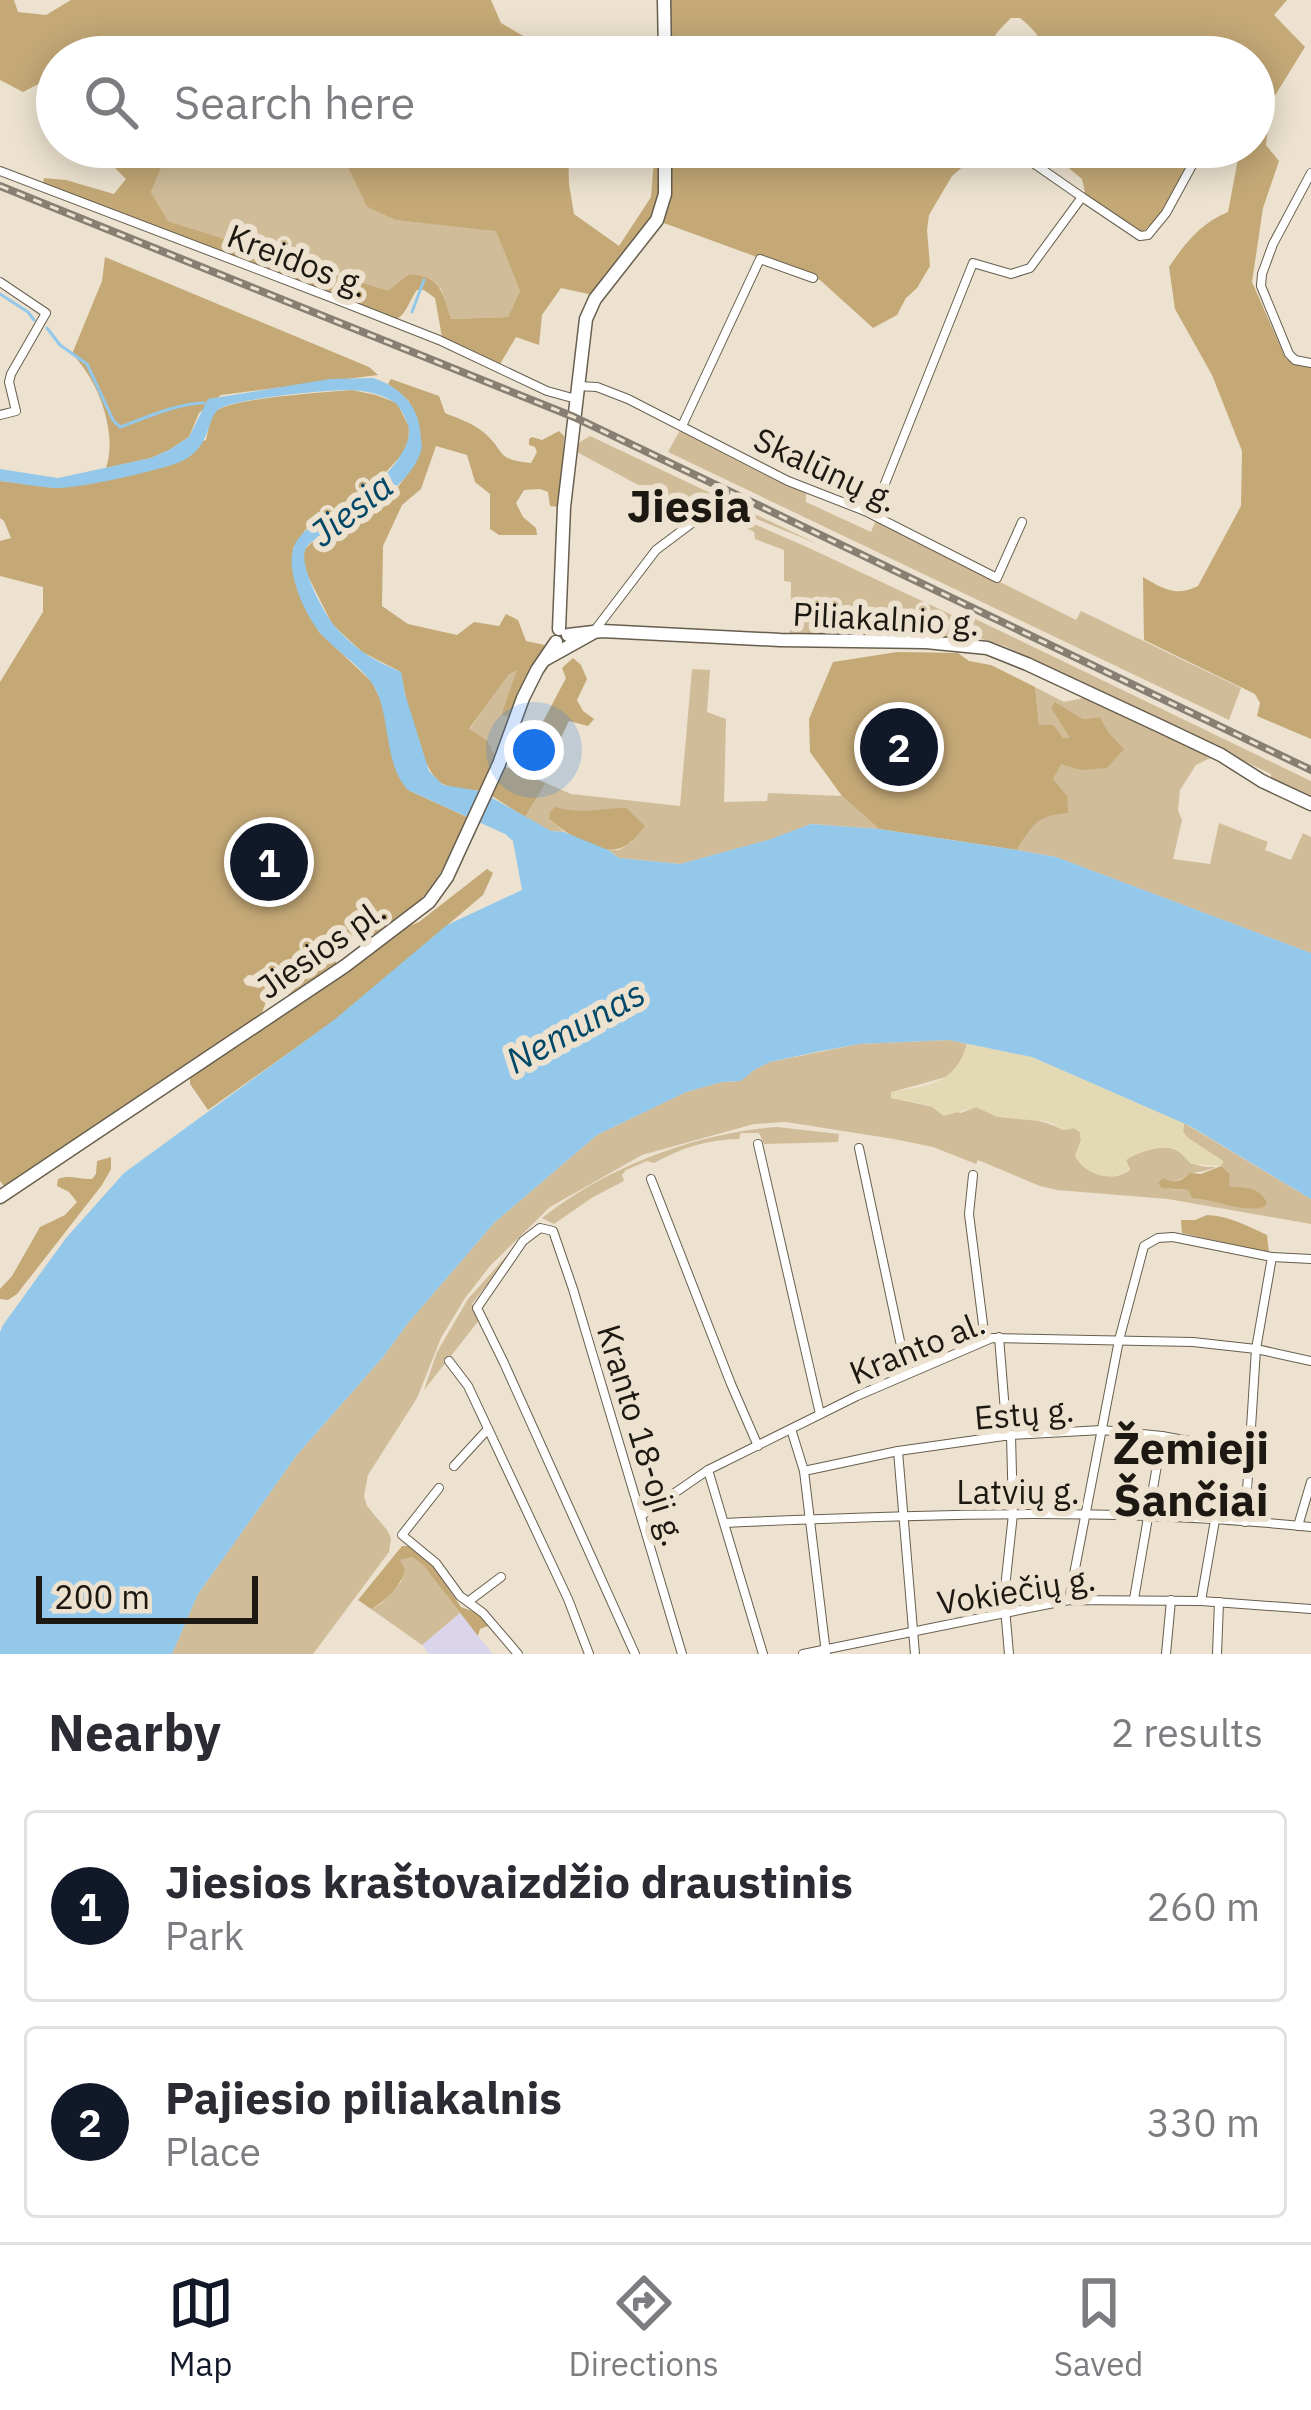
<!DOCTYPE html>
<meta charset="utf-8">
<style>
:root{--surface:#fff;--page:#f7f7f7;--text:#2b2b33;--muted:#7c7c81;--line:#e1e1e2;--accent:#111827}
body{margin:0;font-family:"IBM Plex Sans",sans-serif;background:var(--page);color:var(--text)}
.scale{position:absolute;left:36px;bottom:30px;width:222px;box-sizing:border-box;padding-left:12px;border:6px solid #1d1912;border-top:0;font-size:33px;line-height:42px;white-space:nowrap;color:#1d1912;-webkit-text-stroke:9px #ece2cf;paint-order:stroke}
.you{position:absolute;left:534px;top:750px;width:42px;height:42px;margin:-30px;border:9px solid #fff;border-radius:50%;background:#1a73e8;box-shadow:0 0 0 18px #1a73e833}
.badge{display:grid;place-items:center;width:78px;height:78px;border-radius:50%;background:var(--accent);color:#fff;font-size:39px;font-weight:700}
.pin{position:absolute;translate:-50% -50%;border:6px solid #fff;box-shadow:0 3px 12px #0006}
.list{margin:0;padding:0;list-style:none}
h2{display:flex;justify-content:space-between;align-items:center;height:156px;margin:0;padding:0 48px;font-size:51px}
h2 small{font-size:39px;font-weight:400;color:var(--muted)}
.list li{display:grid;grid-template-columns:78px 1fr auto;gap:36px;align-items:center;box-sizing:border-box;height:192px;margin:0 24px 24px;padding:0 24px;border:3px solid var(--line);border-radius:12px}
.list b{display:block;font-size:45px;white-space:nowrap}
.list p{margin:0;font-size:39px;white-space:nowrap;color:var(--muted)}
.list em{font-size:39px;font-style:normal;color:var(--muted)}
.icon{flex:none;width:66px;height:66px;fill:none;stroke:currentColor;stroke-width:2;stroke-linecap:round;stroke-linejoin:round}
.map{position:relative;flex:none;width:1311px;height:1654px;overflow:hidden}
.search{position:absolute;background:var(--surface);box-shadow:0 6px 30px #0003;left:36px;right:36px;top:36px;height:132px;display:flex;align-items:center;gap:30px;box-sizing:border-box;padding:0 42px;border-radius:66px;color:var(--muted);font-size:45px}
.sheet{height:588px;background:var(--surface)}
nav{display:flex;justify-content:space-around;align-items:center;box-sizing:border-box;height:168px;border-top:3px solid var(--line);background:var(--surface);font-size:33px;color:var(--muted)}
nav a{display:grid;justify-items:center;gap:6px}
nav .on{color:var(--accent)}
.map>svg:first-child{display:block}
</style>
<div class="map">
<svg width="1311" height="1654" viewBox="0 0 1311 1654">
<rect width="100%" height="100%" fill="#ece2cf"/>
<!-- industrial -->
<path fill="#dbd5eb" d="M460 1613 493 1654H429L422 1645Z"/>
<!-- green -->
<g fill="#d0bc99">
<path d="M170 147H338L367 207 395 220 496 230 520 291 508 317 451 319 441 289 409 274 389 292 168 221 151 192Z"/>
<path d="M680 430 806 492V502L871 532 876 520 1076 620 1081 611 1241 688 1229 720 668 452Z"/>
<path d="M590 436 818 544 717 503 696 516 575 451 580 442Z"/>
<path d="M717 508 807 547 952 615C960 621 970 627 968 638L963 641 790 635 791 582 784 581V550L755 539 754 532 727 516 711 511Z"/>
<path d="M965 614 1311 781V797L1271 777V774L1005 646 982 639Z"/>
<path d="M518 669 501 715 509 717 495 756 488 741 469 730 509 673Z"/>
<path d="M692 669 710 670 707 712 726 719 724 802 767 801 768 793 842 796 879 829 811 824 769 840 680 864 619 858 608 850H619L633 841C599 820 589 803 549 819L564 832 551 831 525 817 546 783 571 794 680 806Z"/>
<path d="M1035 687 1064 702 1088 697 1212 757 1196 765 1180 790 1178 810 1182 820 1173 859 1210 864 1219 823 1268 842 1265 850 1291 860 1303 833 1311 837V953L1056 857 1017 850 1030 828 1047 814 1052 779 1061 763 1080 770 1109 733 1100 717 1083 719 1056 703 1051 708 1071 738H1064L1039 725Z"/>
<path d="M949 1040 967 1044 958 1070 946 1077 892 1092V1098L961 1113 976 1107C1006 1121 1037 1115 1063 1130L1074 1128 1080 1132 1081 1140 1075 1156C1090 1172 1109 1185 1130 1170L1126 1160C1136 1153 1160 1144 1173 1149 1192 1155 1184 1168 1216 1167 1206 1172 1196 1171 1189 1175 1180 1179 1179 1181 1169 1181V1189L1188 1190 1192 1198H1207L1240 1185 1232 1188 1228 1186 1230 1174 1221 1166 1223 1161 1188 1138 1183 1132 1184 1123 1311 1199V1224L1168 1199 1057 1190 1040 1186 978 1160 976 1164 933 1147 894 1139 786 1122 754 1124 642 1155 550 1207 490 1266 465 1298 441 1338 417 1398 368 1475 364 1496 367 1506 387 1530 391 1538 389 1552 313 1654H172L198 1594 296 1456 383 1357 408 1323 494 1223 597 1135 686 1092 722 1082 740 1081 754 1070 770 1062 859 1044Z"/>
<path d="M777 1127 839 1134 838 1142 764 1144 759 1133H741L739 1139C708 1139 681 1148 654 1163L647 1161 626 1170 622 1175 624 1181 593 1197 554 1224 542 1218C606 1167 695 1133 777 1127Z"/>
<path d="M526 1234 472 1304 480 1319 424 1390 437 1352 468 1299Z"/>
<path d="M412 1557 423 1565 460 1613 422 1645 371 1609 382 1603 401 1582 399 1560Z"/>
</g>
<!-- forest -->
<g fill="#c4a977">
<path d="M0 0H14L18 12 46 15 71 0H491L501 23 559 57H135L134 53 118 57H57V77H52L23 92 0 80Z"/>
<path d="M670 0H1287L1274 15 1305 47 1271 102 1266 145 1279 161 1263 208 1252 282 1286 359 1309 364 1311 369V739L1257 716 1260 703 1255 694 1144 640 1143 577C1163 589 1176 597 1198 586L1241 506 1242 451 1212 375 1175 309 1169 267C1185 243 1201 223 1228 212L1238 159 1229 147H1254V57H1045C1044 39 1033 29 1020 18H1011C999 30 989 39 988 57H670Z"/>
<path d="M112 147H170L151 192 168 221 388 291 409 274C441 277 442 291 451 319L508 317 520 291 496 231 395 220 367 207 338 147H568L569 184 574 214 619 246 651 197 655 147H662L660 202 655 215 593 295 561 288 542 315 539 345 516 337 500 364 442 337 435 298 424 290H417C410 299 407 313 397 319L43 183 44 178 66 180 114 194 126 179 106 159Z"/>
<path d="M669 147H980L975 156 952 176 929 215 927 230 930 266 917 288 906 298 897 315 873 328 820 280 661 222Z"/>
<path d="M1061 147H1202L1173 201 1143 232 1086 197 1082 179 1065 165Z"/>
<path d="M105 257 369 367 378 375 221 395 199 413 189 437 169 450 151 458 106 468C118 432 98 380 72 354L102 281Z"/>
<path d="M391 379 439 396 445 413C457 418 472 423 482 431 506 450 494 460 531 463L537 452 535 447 529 445V439L532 437 542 440 559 431 564 436 561 507 550 506 548 492 540 489 524 490 516 503 523 517 536 528 537 535H499L490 529V494L475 482 467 455 436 446 421 489 402 505 383 546 382 606 408 624 457 635 474 622 499 626 506 614 518 620 526 641 545 645 509 717 501 715 517 670 509 674 469 729 488 741 495 756 480 791C468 789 450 789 441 783 420 769 405 697 401 672L362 652 332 624 308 576 303 559 305 549 311 543 326 536 398 487 414 465 409 401 388 384Z"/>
<path d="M352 390 376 395 397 403 409 427 408 448 364 496 306 529 293 548 318 631 372 682 383 705 408 790 467 817C448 859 438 888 401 918 378 937 361 941 332 931L324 946 338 965 291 999 288 995 301 983 289 977 248 975 243 980 246 985 254 987 263 984 270 991 259 1021 5 1187 0 1181V682L43 612V587L0 576V541L11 538 4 521 0 518V481L60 488 206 440C208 432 210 418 215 412 227 398 329 392 352 390Z"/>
<path d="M897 652 958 653 969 661 991 665 1035 687 1039 725H1053L1063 738H1070L1051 708 1055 702 1083 719 1100 717 1109 733 1124 749 1107 768 1080 770 1061 764 1053 779 1067 796 1068 813C1037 815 1032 825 1017 850L879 829 842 796 810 752 809 719 833 662Z"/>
<path d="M573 658 581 665 587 679 577 700 583 711 594 719 588 726 569 721 557 746 543 753 530 746 566 678 562 668Z"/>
<path d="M506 767 546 783 525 817 492 796Z"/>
<path d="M555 807C582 815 599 808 626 808L645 826C638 834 632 843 623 847 599 858 566 833 549 819L550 812Z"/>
<path d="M487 869 493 873 483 895 335 1020 208 1110 190 1084V1076L409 926 419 922Z"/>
<path d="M111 1157V1169L102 1185 17 1294 8 1300 0 1299V1289L12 1276 40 1227 65 1215 77 1202 69 1192 57 1186 58 1179C71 1174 79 1180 92 1179L96 1174 97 1161Z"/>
<path d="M1221 1166 1230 1174 1229 1186C1245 1189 1255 1184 1267 1202L1264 1207C1239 1213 1217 1199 1192 1198L1188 1190 1162 1188 1158 1183 1163 1178C1174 1184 1182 1181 1190 1173L1201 1174Z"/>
<path d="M1207 1215C1230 1216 1247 1226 1267 1235L1269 1253 1182 1233 1181 1220H1195Z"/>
<path d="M402 1546H410L429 1560 461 1607 480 1614 488 1626 480 1629 478 1636 423 1565 412 1557 400 1560 405 1570C400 1587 387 1600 371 1609L358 1600Z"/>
</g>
<!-- sand -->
<path fill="#e3dab5" d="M967 1044 1032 1057 1184 1123 1183 1132 1188 1138 1223 1161 1221 1166 1191 1164C1186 1159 1182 1153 1176 1150 1163 1143 1136 1153 1126 1160L1130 1169C1113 1183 1085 1176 1075 1156L1081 1141 1080 1132 1074 1128 1063 1130 1050 1122 997 1117 976 1107 944 1116 929 1105 891 1098V1092C929 1086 956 1083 967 1044Z"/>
<!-- water -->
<path fill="#93c8ea" d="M373 378C396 385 417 403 420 429 420 431 422 445 422 447 415 483 359 516 329 534 322 538 310 540 306 548 297 562 323 612 333 624 340 633 351 643 360 650 372 659 387 666 401 672L405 694 429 771 443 785 480 791 551 831 564 832 608 850 619 858 680 864 768 840 811 824 879 829 1017 850 1056 857 1311 953V1199L1190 1126 1032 1057 949 1040 859 1044 816 1052 770 1062 754 1070 741 1081 722 1082 686 1092 597 1135 494 1223 408 1323 383 1357 296 1456 198 1594 172 1654H0V1332L3 1325 66 1238 124 1173 334 1020 447 925 522 890 513 841 505 834 408 790C384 765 391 719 375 688 364 668 339 653 323 636 306 618 283 569 295 544 308 520 340 513 361 497 379 484 416 447 408 425 405 417 400 406 394 402 382 394 363 390 350 390 325 390 244 398 223 407 204 414 215 447 180 462 157 471 78 489 55 488 37 487 18 483 0 481V469L58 478 151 458 169 450 189 437 208 399 330 379Z"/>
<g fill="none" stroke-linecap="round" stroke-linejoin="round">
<!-- stream -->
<g stroke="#93c8ea" stroke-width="3">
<path d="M0 294 28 312 34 320"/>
<path d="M412 312 424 280"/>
<path d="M47 328 60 345 87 364 113 420 120 427C145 418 178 403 204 403"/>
</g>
<defs>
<g id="street">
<path d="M0 171 330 297 439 340 547 391 576 399"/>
<path d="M1311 173 1273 244 1262 274 1261 286 1289 354 1295 360 1311 363"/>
<path d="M1082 197 1140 236 1148 235 1166 213 1202 147"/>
<path d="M0 282 46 313 11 374 9 382 16 411 0 415"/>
<path d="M577 386 597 387 628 399 788 481 865 511 997 578 1022 522"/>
<path d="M682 426 760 259 813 278"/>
<path d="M865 511 880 496 973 263 1011 274 1030 268 1082 197 1010 147"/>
<path d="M595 630 656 550 716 505"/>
<path d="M758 1144 820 1414"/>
<path d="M859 1148 907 1374"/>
<path d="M973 1175 969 1214 985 1340"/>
<path d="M651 1179 731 1384 758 1446"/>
<path d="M999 1337 1007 1436"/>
<path d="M449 1361 468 1386 568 1599 589 1654"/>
<path d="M791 1429 804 1471 826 1653"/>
<path d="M898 1451 915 1654"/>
<path d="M454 1466 488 1429"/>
<path d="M708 1470 763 1654"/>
<path d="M804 1471 898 1451 1011 1435 1102 1430 1162 1436 1249 1452"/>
<path d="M439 1488 402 1535 436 1563 460 1596 483 1613 518 1654"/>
<path d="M641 1516 708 1470 857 1396 992 1338 1193 1342 1256 1349 1311 1361"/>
<path d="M1245 1522 1256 1349 1272 1257"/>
<path d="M725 1523C920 1514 1117 1507 1311 1527"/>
<path d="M1298 1526 1311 1482"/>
<path d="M1134 1599 1162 1436"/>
<path d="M1069 1600 1119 1340 1144 1246 1158 1238 1173 1237 1272 1257 1311 1259"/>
<path d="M469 1601 501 1577"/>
<path d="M1201 1601 1215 1520"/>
<path d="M635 1654 504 1363 477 1308 523 1241 540 1228 553 1231 573 1289 682 1654"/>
<path d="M803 1654 1069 1600 1201 1601 1311 1609"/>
<path d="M1009 1654 1004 1597 1013 1514 1011 1435"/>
<path d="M1166 1654 1171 1600"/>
<path d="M1217 1654 1219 1602"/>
</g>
<g id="primary">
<path d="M664 0 665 57"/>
<path d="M559 629 564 507 586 319 595 299 657 220 665 194V147"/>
<path d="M568 635 602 631 780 640 926 642 987 648 1027 664 1160 726 1221 755 1262 781 1311 804"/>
<path d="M546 659 591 634"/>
<path d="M0 1197 345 966 429 902 447 877 499 764 523 698 537 670 556 642"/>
</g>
</defs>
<!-- street casing -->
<use href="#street" stroke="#675e4e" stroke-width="10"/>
<!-- primary casing -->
<use href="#primary" stroke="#675e4e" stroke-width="15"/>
<!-- street -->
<use href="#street" stroke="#fff" stroke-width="8"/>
<!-- primary -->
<use href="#primary" stroke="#fff" stroke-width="12"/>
<defs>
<path id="rail" d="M0 186 574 417 1311 770"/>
</defs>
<!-- rail casing -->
<use href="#rail" stroke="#867f72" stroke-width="8"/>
<!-- rail -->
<use href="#rail" stroke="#ece2cf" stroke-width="3" stroke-dasharray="9" stroke-linecap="butt"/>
</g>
<g text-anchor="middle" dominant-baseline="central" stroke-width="12" stroke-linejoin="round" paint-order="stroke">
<!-- street labels -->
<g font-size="33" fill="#1d1912" stroke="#ece2cf">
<text transform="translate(298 260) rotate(21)">Kreidos g.</text>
<text transform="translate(826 469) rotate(25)">Skalūnų g.</text>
<text transform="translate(886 618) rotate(3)">Piliakalnio g.</text>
<text transform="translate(321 948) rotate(-35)">Jiesios pl.</text>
<text transform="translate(917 1347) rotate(-22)">Kranto al.</text>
<text transform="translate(1024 1413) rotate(-5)">Estų g.</text>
<text transform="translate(642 1435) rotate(73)">Kranto 18-oji g.</text>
<text x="1018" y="1491">Latvių g.</text>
<text transform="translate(1016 1590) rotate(-9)">Vokiečių g.</text>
</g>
<!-- water labels -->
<g font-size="36" font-style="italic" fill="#004768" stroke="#ece2cf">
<text transform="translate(351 509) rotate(-38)">Jiesia</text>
<text transform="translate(575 1026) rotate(-29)">Nemunas</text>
</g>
<!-- district labels -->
<g font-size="45" font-weight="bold" fill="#1d1912" stroke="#ece2cf">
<text x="689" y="505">Jiesia</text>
<text x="1191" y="1447">Žemieji<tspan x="1191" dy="52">Šančiai</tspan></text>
</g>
</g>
</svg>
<div class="scale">200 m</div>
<div class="you"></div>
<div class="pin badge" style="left:269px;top:862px">1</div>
<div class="pin badge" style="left:899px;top:747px">2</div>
<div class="search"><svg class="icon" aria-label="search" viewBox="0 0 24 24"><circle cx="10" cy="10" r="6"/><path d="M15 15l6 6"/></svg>Search here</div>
</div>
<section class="sheet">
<h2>Nearby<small>2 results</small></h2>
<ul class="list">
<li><span class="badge">1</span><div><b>Jiesios kraštovaizdžio draustinis</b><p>Park</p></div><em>260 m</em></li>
<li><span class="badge">2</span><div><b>Pajiesio piliakalnis</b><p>Place</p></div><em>330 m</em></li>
</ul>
</section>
<nav>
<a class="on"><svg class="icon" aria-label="map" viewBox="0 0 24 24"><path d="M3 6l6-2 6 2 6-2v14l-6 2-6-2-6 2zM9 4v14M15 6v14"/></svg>Map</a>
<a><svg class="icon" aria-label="directions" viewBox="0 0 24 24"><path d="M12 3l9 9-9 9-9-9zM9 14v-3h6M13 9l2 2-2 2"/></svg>Directions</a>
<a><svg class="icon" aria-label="saved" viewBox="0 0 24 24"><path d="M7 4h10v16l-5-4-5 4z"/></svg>Saved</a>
</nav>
